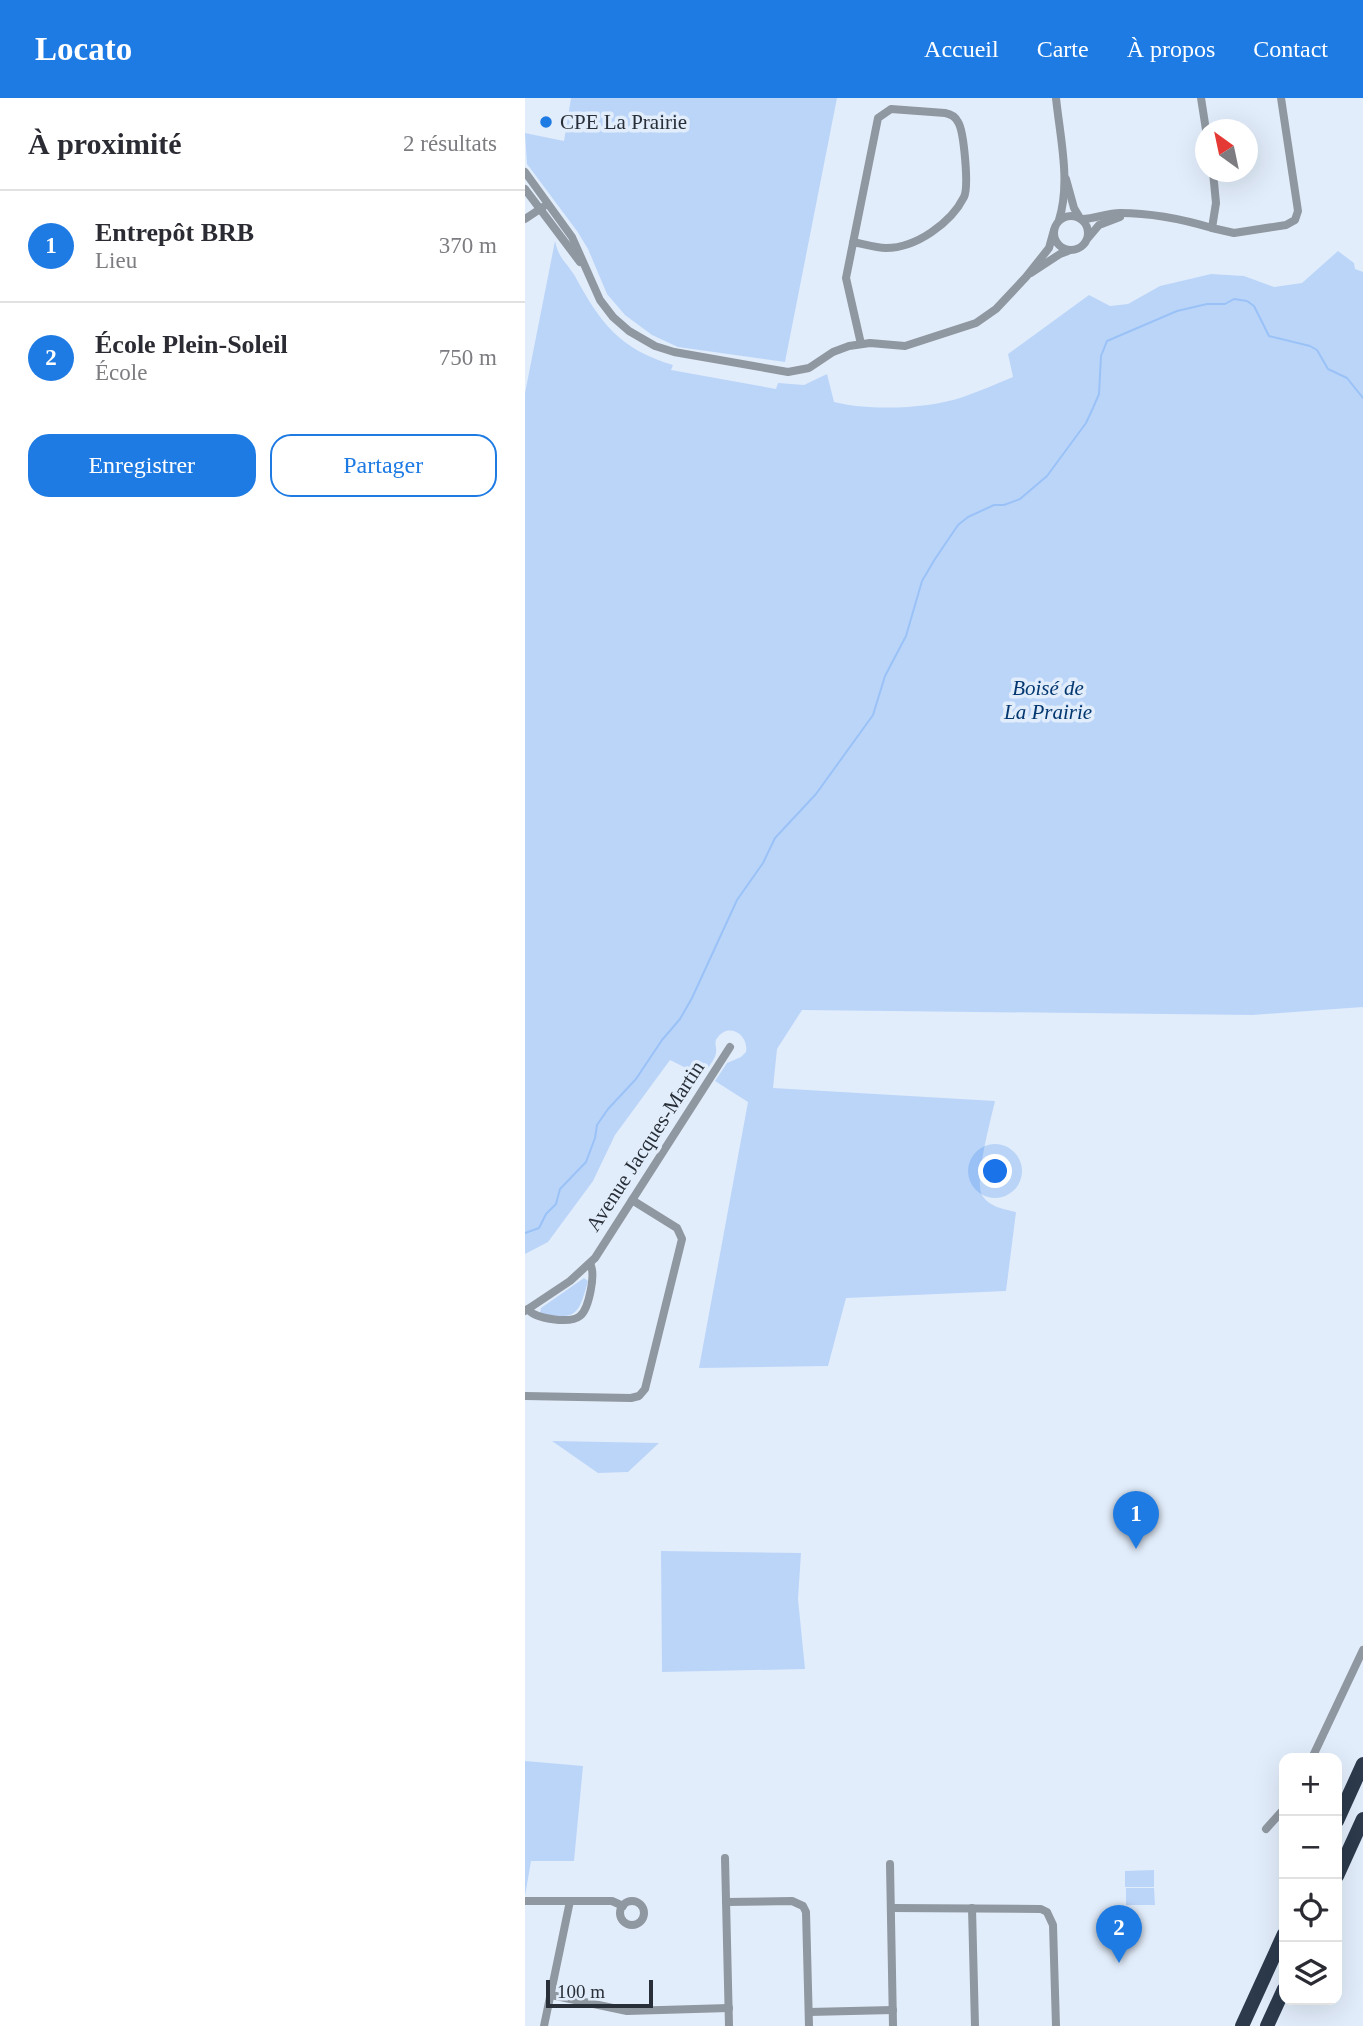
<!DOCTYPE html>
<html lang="fr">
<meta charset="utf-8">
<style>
:root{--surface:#fff;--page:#f7f7f7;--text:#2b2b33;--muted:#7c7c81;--line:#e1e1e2;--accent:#1e7be4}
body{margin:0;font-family:Georgia,serif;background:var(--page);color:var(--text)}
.controls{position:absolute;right:21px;bottom:21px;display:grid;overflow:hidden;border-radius:14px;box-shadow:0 7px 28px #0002}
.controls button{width:63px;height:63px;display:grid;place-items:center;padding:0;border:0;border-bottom:2px solid var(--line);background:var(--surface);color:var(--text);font:35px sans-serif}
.compass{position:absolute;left:670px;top:21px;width:63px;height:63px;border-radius:50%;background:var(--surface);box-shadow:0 7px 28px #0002;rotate:327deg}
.scale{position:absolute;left:21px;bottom:18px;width:107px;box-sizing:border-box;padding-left:7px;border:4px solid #282f38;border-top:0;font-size:19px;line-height:24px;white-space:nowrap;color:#282f38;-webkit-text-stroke:5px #e2edfb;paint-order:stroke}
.you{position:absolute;left:471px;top:1074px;width:24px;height:24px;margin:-18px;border:5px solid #fff;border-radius:50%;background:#1a73e8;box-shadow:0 0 0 10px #1a73e833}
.badge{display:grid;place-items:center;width:46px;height:46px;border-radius:50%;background:var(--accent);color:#fff;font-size:23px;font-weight:700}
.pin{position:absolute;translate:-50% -58px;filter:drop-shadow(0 2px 4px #0008)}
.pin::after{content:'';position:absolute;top:37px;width:24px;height:21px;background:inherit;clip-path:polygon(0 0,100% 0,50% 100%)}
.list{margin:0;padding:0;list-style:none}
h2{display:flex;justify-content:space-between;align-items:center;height:91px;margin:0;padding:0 28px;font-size:30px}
h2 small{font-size:23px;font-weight:400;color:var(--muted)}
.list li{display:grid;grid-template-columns:46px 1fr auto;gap:21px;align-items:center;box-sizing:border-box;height:112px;padding:0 28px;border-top:2px solid var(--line)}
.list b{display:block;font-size:26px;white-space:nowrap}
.list p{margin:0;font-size:23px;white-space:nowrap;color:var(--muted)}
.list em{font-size:23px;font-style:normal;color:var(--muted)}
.actions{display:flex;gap:14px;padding:21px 28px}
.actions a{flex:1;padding:16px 0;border:2px solid var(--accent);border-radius:21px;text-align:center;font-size:24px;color:var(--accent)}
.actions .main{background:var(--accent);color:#fff}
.icon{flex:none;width:38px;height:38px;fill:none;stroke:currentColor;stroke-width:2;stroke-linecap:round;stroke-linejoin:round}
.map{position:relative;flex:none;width:838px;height:1928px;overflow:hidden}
header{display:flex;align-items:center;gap:42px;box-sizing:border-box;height:98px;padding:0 35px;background:var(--accent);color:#fff}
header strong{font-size:33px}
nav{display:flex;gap:38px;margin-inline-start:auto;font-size:24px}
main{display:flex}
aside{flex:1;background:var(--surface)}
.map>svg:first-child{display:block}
</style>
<header>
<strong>Locato</strong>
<nav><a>Accueil</a><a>Carte</a><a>À propos</a><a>Contact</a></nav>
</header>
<main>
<aside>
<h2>À proximité<small>2 résultats</small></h2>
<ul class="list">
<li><span class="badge">1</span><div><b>Entrepôt BRB</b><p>Lieu</p></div><em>370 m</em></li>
<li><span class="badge">2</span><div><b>École Plein-Soleil</b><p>École</p></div><em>750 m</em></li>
</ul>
<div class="actions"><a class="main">Enregistrer</a><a>Partager</a></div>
</aside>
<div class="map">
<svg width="838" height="1928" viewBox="0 0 838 1928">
<rect width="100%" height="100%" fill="#e2edfb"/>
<!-- green -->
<g fill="#bbd5f9">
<path d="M46 0H312L260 264 153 249 127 237 100 217 82 196 63 151 52 133 2 66 0 35 39 43Z"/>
<path d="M30 143C34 162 42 164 51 180 76 226 95 251 148 267L146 272 251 291 253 285 279 287 302 276 309 304C345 313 403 311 438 299 455 293 471 286 488 279L483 256 564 197 585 208 603 206 635 188 686 176 719 178 749 189 777 185 813 153 829 165 830 171 838 174V909L728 917 277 912 252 951 248 990 470 1003C466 1021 449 1083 457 1097 464 1109 479 1111 491 1114L481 1193 321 1200 303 1268 174 1270 223 1004 190 983 202 965 216 959 221 954C224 938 205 924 193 939 188 944 192 948 191 955 190 962 181 972 177 978L145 962 90 1037 68 1083 23 1144 0 1156V295Z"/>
<path d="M59 1180 63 1183C54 1215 52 1224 15 1215L16 1210Z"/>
<path d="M27 1343 134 1345 103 1374 73 1375Z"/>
<path d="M136 1453 276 1455 273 1501 280 1571 137 1574Z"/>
<path d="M0 1663 58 1668 49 1763H6L0 1798Z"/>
<path d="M629 1772V1789H600V1773Z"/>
<path d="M601 1790H629L630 1807H601Z"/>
</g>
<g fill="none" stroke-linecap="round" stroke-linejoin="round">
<!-- stream -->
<path stroke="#9ac2f7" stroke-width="2" d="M0 1135 14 1130 21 1116 31 1106 35 1091 61 1064 70 1040 72 1027 83 1011 111 981 137 942 155 921 167 900 212 802 238 765 250 740 291 696 348 617 360 578 381 538 397 483 410 461 433 427 443 419 469 407H479L495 401 522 378 561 325 568 310 574 296 576 258 582 243 652 213 682 206H700L709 201 722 203 729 208 744 238 785 248 792 252 803 271 822 280 838 300"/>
<!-- street -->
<g stroke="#8f97a0" stroke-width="8">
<path d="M531 0C535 39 546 84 534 122"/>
<path d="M676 0 681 32"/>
<path d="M0 74 47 139 75 202 88 219 104 233 130 248 149 254 263 274 284 270 308 254 324 248 345 245 380 248 451 225 471 211 501 179 524 150 529 132"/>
<path d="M688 74 691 105 687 130 709 135 761 127 770 122 773 113 756 0"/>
<path d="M541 81 549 110 555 120"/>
<path d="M0 91 55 164"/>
<circle cx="546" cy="135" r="17"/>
<path d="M0 121 18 109"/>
<path d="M557 121C570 121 582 115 595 115 626 115 657 121 687 130"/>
<path d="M563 140 574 127 595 119"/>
<path d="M328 144C339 146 350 150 361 150 391 150 426 125 439 99 444 89 439 33 433 24 430 18 426 16 420 15L366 11 353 20 321 180 336 246"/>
<path d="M506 175 535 156 543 153"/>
<path d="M3 1211C10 1221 45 1226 55 1218 64 1211 71 1175 65 1166"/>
<path d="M0 1213 45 1183 70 1160 205 949"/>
<path d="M0 1298 106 1300 114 1298 120 1291 157 1141 152 1130 107 1102"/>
<path d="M787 1660 838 1552"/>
<path d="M741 1731 759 1711"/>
<path d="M200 1760 204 1928"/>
<path d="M365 1766 368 1928"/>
<path d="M0 1803H87L98 1808"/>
<circle cx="107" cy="1815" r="12"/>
<path d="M201 1804 267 1803 278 1808 281 1814 284 1928"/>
<path d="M366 1810 516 1811 522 1814 528 1827 531 1928"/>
<path d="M447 1810 450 1928"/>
<path d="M26 1897 102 1913 204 1910"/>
<path d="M284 1914 368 1912"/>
<path d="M19 1928 45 1803"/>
</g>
<!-- highway -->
<g stroke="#2c3a4c" stroke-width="14">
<path d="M812 1723 838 1666"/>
<path d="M812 1778 838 1721"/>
<path d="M717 1928 759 1836"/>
<path d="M742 1928 759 1891"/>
</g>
</g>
<!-- markers -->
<circle fill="#1e7be4" stroke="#e2edfb" stroke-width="2.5" cx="21" cy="24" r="7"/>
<g text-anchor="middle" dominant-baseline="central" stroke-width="7" stroke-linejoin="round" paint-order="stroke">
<!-- poi labels -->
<g font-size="21" fill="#282f38" stroke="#e2edfb" text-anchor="start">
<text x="35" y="24">CPE La Prairie</text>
</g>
<!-- park labels -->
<g font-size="21" font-style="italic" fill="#033770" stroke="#e2edfb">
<text x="523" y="590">Boisé de<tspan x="523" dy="24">La Prairie</tspan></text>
</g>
<!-- street labels -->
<g font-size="21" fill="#282f38" stroke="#e2edfb">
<text transform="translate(120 1048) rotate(-57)">Avenue Jacques-Martin</text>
</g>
</g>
</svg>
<div class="controls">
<button>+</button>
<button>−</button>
<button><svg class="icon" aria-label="locate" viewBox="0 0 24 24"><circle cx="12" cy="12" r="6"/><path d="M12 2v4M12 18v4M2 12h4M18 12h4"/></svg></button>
<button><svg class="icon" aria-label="layers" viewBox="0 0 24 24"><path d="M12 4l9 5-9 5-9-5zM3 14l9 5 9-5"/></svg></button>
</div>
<svg class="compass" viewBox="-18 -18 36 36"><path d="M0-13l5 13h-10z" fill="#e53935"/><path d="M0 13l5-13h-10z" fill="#7c7c81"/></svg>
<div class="scale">100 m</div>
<div class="you"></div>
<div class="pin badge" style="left:611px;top:1451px">1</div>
<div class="pin badge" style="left:594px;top:1865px">2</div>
</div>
</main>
